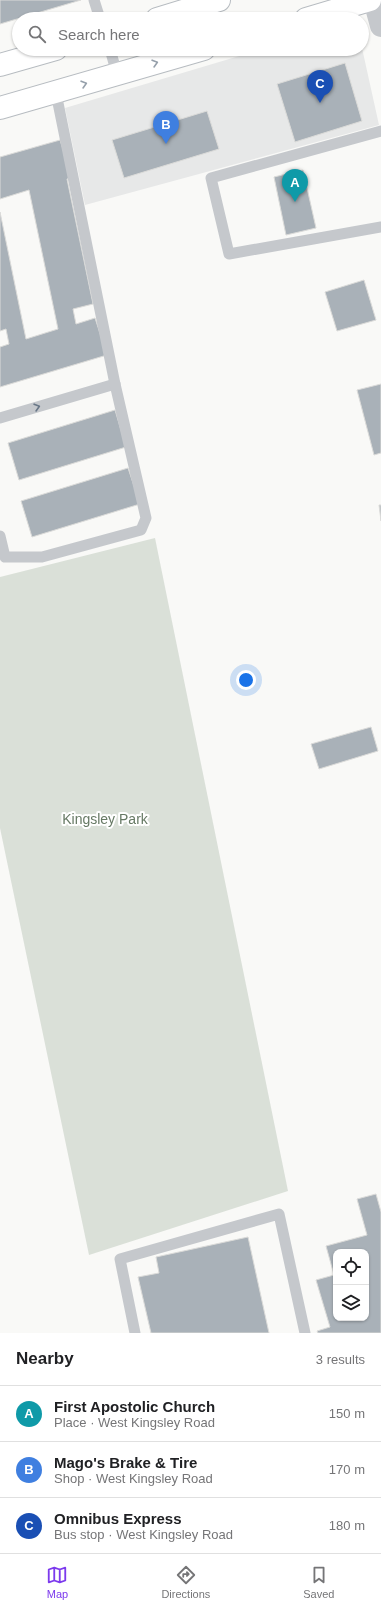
<!DOCTYPE html>
<meta charset="utf-8">
<style>
:root{--surface:#fff;--page:#f2f2f2;--text:#202124;--muted:#757577;--line:#e0e0e0;--accent:#7c3aed}
body{margin:0;font-family:Arial,sans-serif;background:var(--page);color:var(--text)}
.controls{position:absolute;right:12px;bottom:12px;display:grid;overflow:hidden;border-radius:8px;box-shadow:0 1px 3px #0004}
.controls button{width:36px;height:36px;display:grid;place-items:center;padding:0;border:0;border-bottom:1px solid var(--line);background:var(--surface);color:var(--text);font:20px sans-serif}
.you{position:absolute;left:246px;top:680px;width:14px;height:14px;margin:-10px;border:3px solid #fff;border-radius:50%;background:#1a73e8;box-shadow:0 0 0 6px #1a73e833}
.badge{display:grid;place-items:center;width:26px;height:26px;border-radius:50%;background:var(--accent);color:#fff;font-size:13px;font-weight:700}
.pin{position:absolute;translate:-50% -33px;filter:drop-shadow(0 1px 2px #0008)}
.pin::after{content:'';position:absolute;top:21px;width:14px;height:12px;background:inherit;clip-path:polygon(0 0,100% 0,50% 100%)}
.list{margin:0;padding:0;list-style:none}
h2{display:flex;justify-content:space-between;align-items:center;height:52px;margin:0;padding:0 16px;font-size:17px}
h2 small{font-size:13px;font-weight:400;color:var(--muted)}
.list li{display:grid;grid-template-columns:26px 1fr auto;gap:12px;align-items:center;box-sizing:border-box;height:56px;padding:0 16px;border-top:1px solid var(--line)}
.list b{display:block;font-size:15px;white-space:nowrap}
.list p{margin:0;font-size:13px;white-space:nowrap;color:var(--muted)}
.list em{font-size:13px;font-style:normal;color:var(--muted)}
.icon{flex:none;width:22px;height:22px;fill:none;stroke:currentColor;stroke-width:2;stroke-linecap:round;stroke-linejoin:round}
.map{position:relative;flex:none;width:381px;height:1333px;overflow:hidden}
.search{position:absolute;background:var(--surface);box-shadow:0 1px 3px #0004;left:12px;right:12px;top:12px;height:44px;display:flex;align-items:center;gap:10px;box-sizing:border-box;padding:0 14px;border-radius:22px;color:var(--muted);font-size:15px}
.sheet{height:220px;background:var(--surface)}
nav{display:flex;justify-content:space-around;align-items:center;box-sizing:border-box;height:56px;border-top:1px solid var(--line);background:var(--surface);font-size:11px;color:var(--muted)}
nav a{display:grid;justify-items:center;gap:2px}
nav .on{color:var(--accent)}
.map>svg:first-child{display:block}
</style>
<div class="map">
<svg width="381" height="1333" viewBox="0 0 381 1333">
<rect width="100%" height="100%" fill="#f9f9f7"/>
<!-- built -->
<path fill="#e7e8e8" d="M362 48 379 125 85 205 65 108 263 49H362Z"/>
<!-- green -->
<path fill="#dae0d8" d="M155 538 288 1191 89 1255 0 828V577Z"/>
<!-- building -->
<g fill="#a9b1b8" stroke="#dbdbd9" fill-rule="evenodd">
<path d="M0 0H81L0 24Z"/>
<path d="M345 63 362 121 295 142 277 84Z"/>
<path d="M207 111 219 149 124 178 112 140Z"/>
<path d="M60 140 72 177 67 179 93 304 73 309 76 324 95 318 107 355 0 387V347L9 344 6 329 0 331V212L26 339 58 329 29 190 0 199V157Z"/>
<path d="M303 170 316 228 286 235 274 177Z"/>
<path d="M364 280 376 320 337 331 325 292Z"/>
<path d="M381 384V453L374 455 357 390Z"/>
<path d="M115 410 126 447 19 480 8 443Z"/>
<path d="M128 468 140 504 32 537 21 501Z"/>
<path d="M379 505H381V521Z"/>
<path d="M371 727 378 751 319 769 311 744Z"/>
<path d="M376 1194 381 1212V1333H318L317 1331 330 1327 316 1280 334 1275 326 1246 367 1235 357 1199ZM336 1252H366V1318H336Z"/>
<path d="M248 1237 269 1333H151L138 1277 159 1273 156 1257Z"/>
</g>
<g fill="none" stroke-linecap="round" stroke-linejoin="round">
<defs>
<g id="secondary">
<path d="M157 19 219 0"/>
<path d="M306 19 370 0"/>
<path d="M0 65 56 49"/>
<path d="M0 108 204 49"/>
</g>
</defs>
<!-- secondary casing -->
<use href="#secondary" stroke="#b7bcc1" stroke-width="24"/>
<!-- lane -->
<g stroke="#c5c8cc" stroke-width="11">
<path d="M94 0 100 19"/>
<path d="M110 49 117 74"/>
<path d="M381 131 211 178 229 254 381 227"/>
<path d="M0 418 115 384"/>
<path d="M0 536 5 557H42L141 530 146 518 115 384 56 93"/>
<path d="M135 1333 120 1259 279 1214 305 1333"/>
</g>
<!-- street -->
<path stroke="#c5c8cc" stroke-width="22" d="M374 0 381 26"/>
<!-- secondary -->
<use href="#secondary" stroke="#fff" stroke-width="22"/>
</g>
<!-- one-way arrows -->
<defs><path id="oneway-chevron" d="M-2-3.5L2.5 0L-2 3.5" fill="none" stroke-width="1.6" stroke-linecap="round" stroke-linejoin="round"/></defs>
<g stroke="#96a0ab">
<use href="#oneway-chevron" transform="translate(155 63) rotate(-16)"/>
<use href="#oneway-chevron" transform="translate(84 84) rotate(-16)"/>
</g>
<use stroke="#697787" href="#oneway-chevron" transform="translate(37 407) rotate(-16)"/>
<g text-anchor="middle" dominant-baseline="central" stroke-width="4" stroke-linejoin="round" paint-order="stroke">
<!-- park labels -->
<g font-size="14" fill="#667964" stroke="#fff">
<text x="105" y="819">Kingsley Park</text>
</g>
</g>
</svg>
<div class="controls">
<button><svg class="icon" aria-label="locate" viewBox="0 0 24 24"><circle cx="12" cy="12" r="6"/><path d="M12 2v4M12 18v4M2 12h4M18 12h4"/></svg></button>
<button><svg class="icon" aria-label="layers" viewBox="0 0 24 24"><path d="M12 4l9 5-9 5-9-5zM3 14l9 5 9-5"/></svg></button>
</div>
<div class="you"></div>
<div class="pin badge" style="left:295px;top:202px;background:#0f9aa8">A</div>
<div class="pin badge" style="left:166px;top:144px;background:#3f7fe0">B</div>
<div class="pin badge" style="left:320px;top:103px;background:#1a4fb4">C</div>
<div class="search"><svg class="icon" aria-label="search" viewBox="0 0 24 24"><circle cx="10" cy="10" r="6"/><path d="M15 15l6 6"/></svg>Search here</div>
</div>
<section class="sheet">
<h2>Nearby<small>3 results</small></h2>
<ul class="list">
<li><span class="badge" style="background:#0f9aa8">A</span><div><b>First Apostolic Church</b><p>Place · West Kingsley Road</p></div><em>150 m</em></li>
<li><span class="badge" style="background:#3f7fe0">B</span><div><b>Mago's Brake &amp; Tire</b><p>Shop · West Kingsley Road</p></div><em>170 m</em></li>
<li><span class="badge" style="background:#1a4fb4">C</span><div><b>Omnibus Express</b><p>Bus stop · West Kingsley Road</p></div><em>180 m</em></li>
</ul>
</section>
<nav>
<a class="on"><svg class="icon" aria-label="map" viewBox="0 0 24 24"><path d="M3 6l6-2 6 2 6-2v14l-6 2-6-2-6 2zM9 4v14M15 6v14"/></svg>Map</a>
<a><svg class="icon" aria-label="directions" viewBox="0 0 24 24"><path d="M12 3l9 9-9 9-9-9zM9 14v-3h6M13 9l2 2-2 2"/></svg>Directions</a>
<a><svg class="icon" aria-label="saved" viewBox="0 0 24 24"><path d="M7 4h10v16l-5-4-5 4z"/></svg>Saved</a>
</nav>
